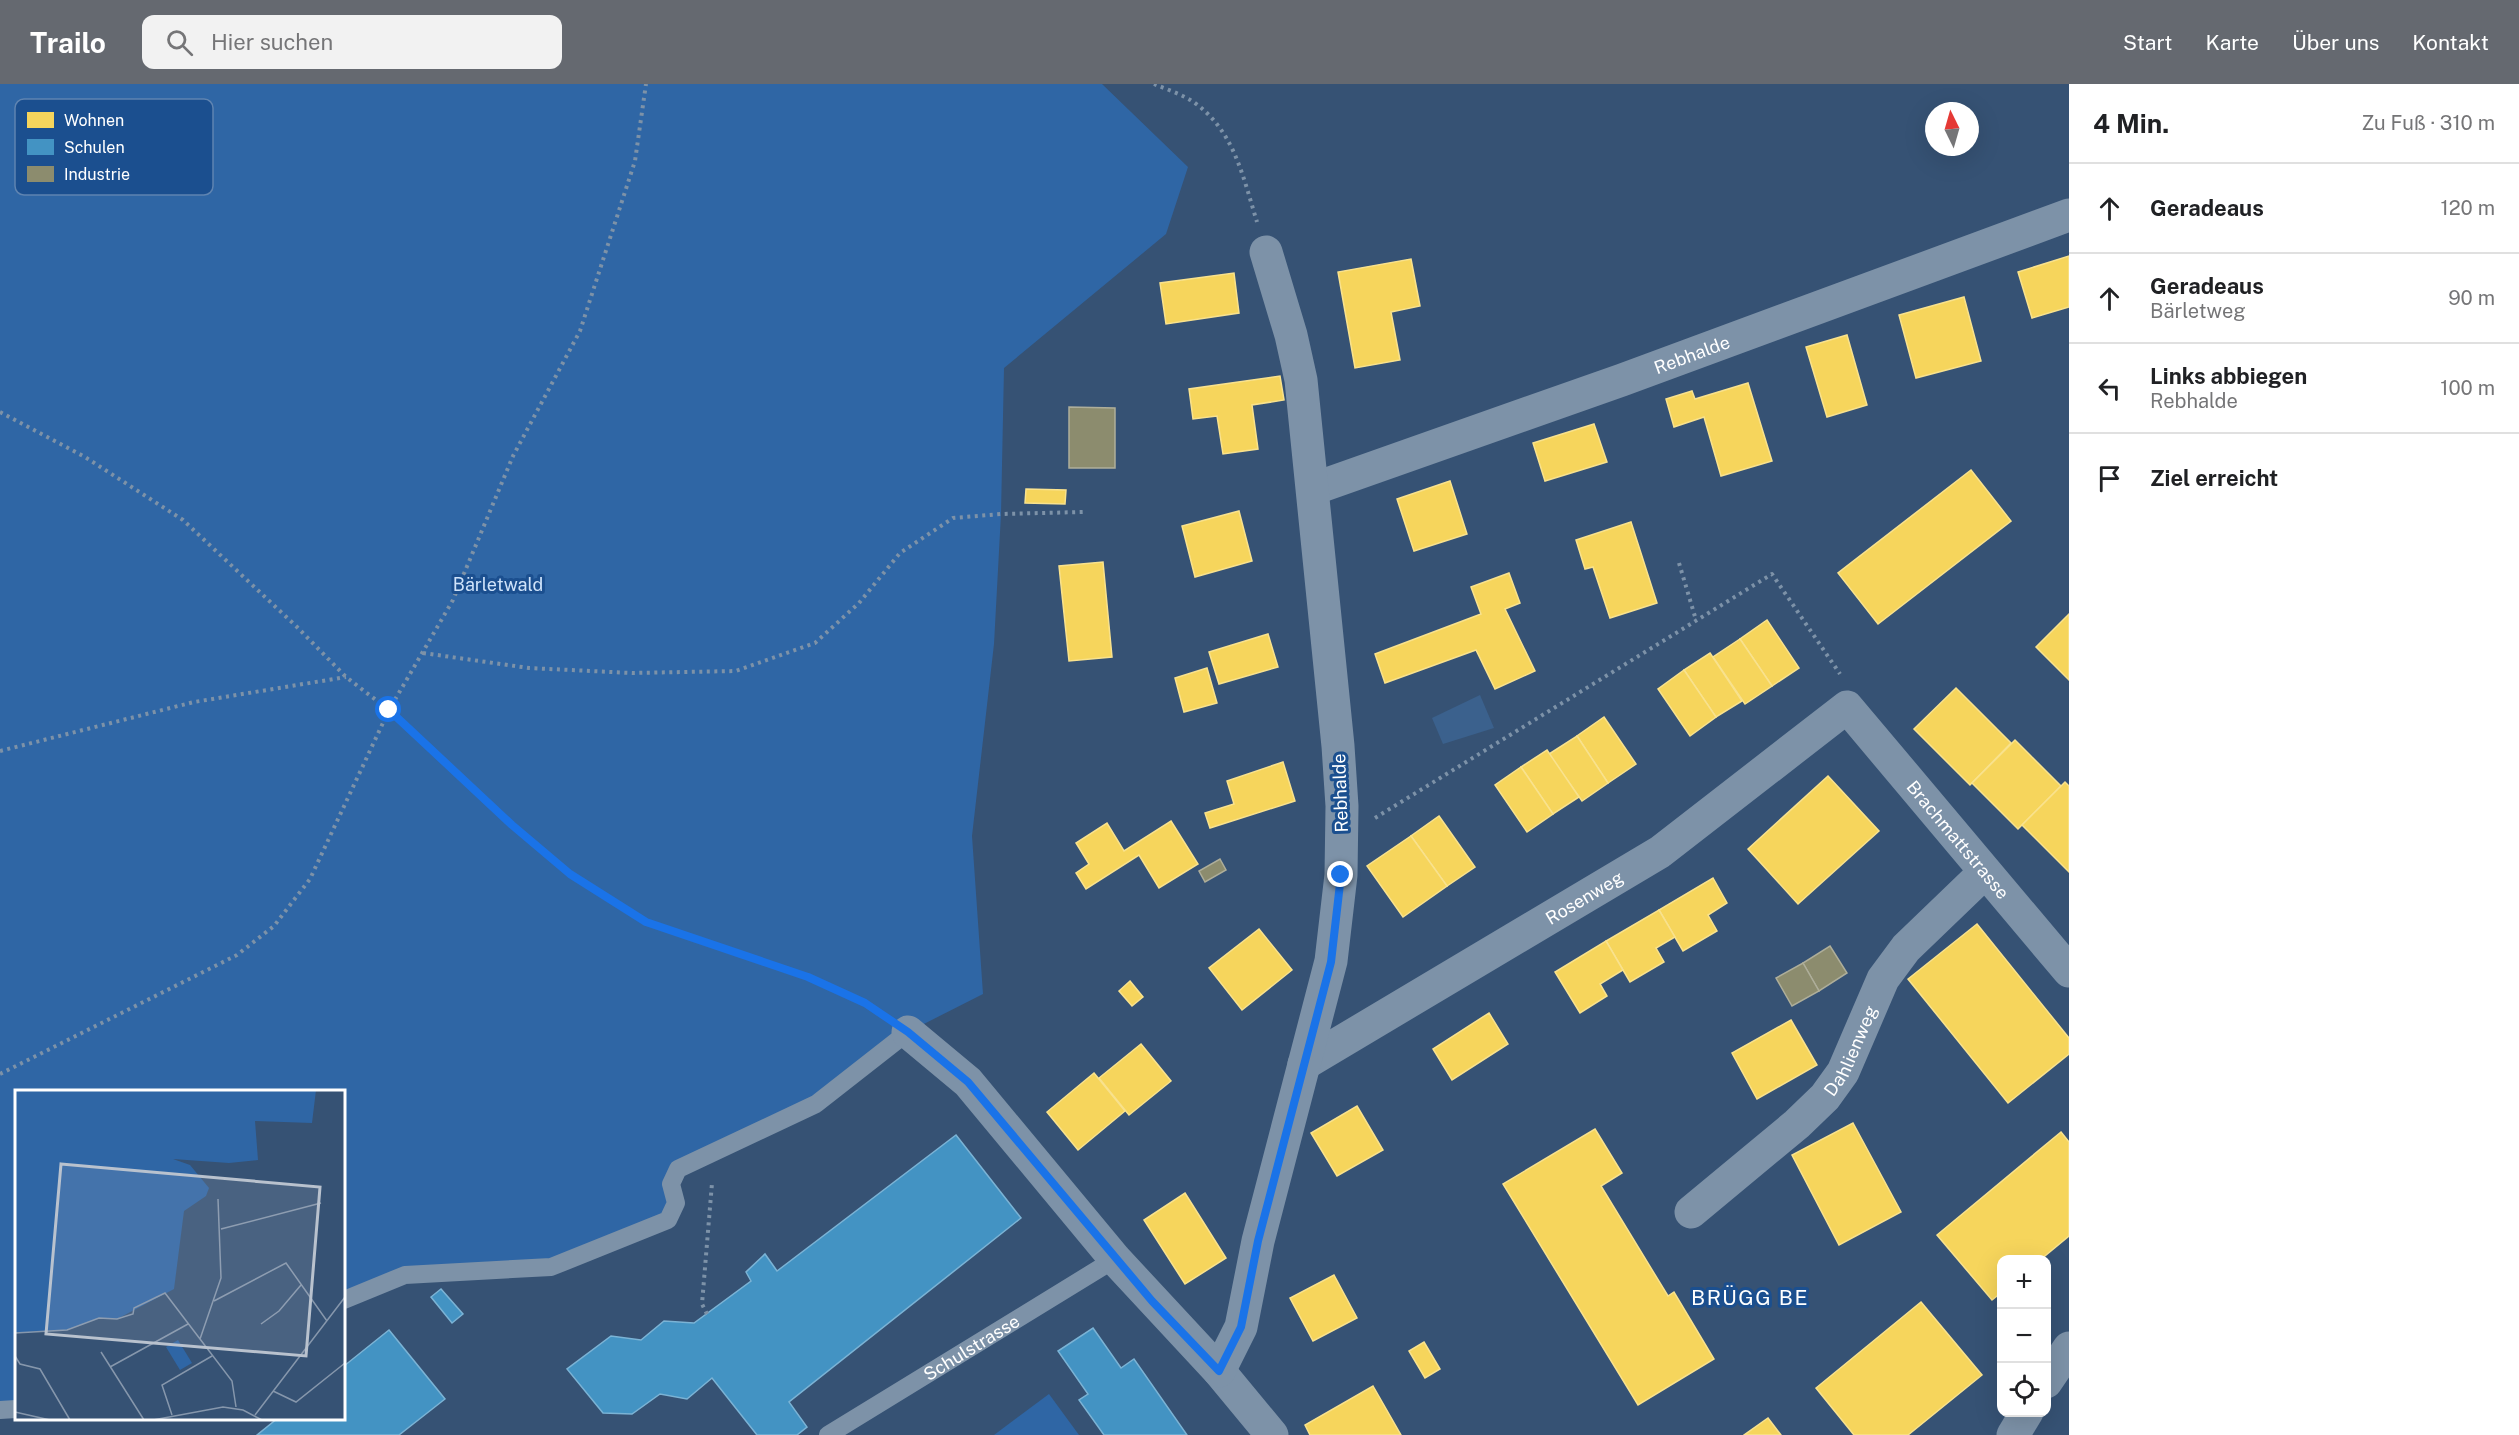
<!DOCTYPE html>
<html lang="de">
<meta charset="utf-8">
<style>
:root{--surface:#fff;--page:#f2f2f2;--text:#202124;--muted:#757577;--line:#e0e0e0;--accent:#656970}
body{margin:0;font-family:"Public Sans",sans-serif;background:var(--page);color:var(--text)}
.controls{position:absolute;right:18px;bottom:18px;display:grid;overflow:hidden;border-radius:12px;box-shadow:0 6px 24px #0002}
.controls button{width:54px;height:54px;display:grid;place-items:center;padding:0;border:0;border-bottom:2px solid var(--line);background:var(--surface);color:var(--text);font:30px sans-serif}
.compass{position:absolute;left:1925px;top:18px;width:54px;height:54px;border-radius:50%;background:var(--surface);box-shadow:0 6px 24px #0002;rotate:355deg}
.stop{position:absolute;width:18px;height:18px;margin:-14px;border:4px solid #1a73e8;border-radius:50%;background:#fff}
.stop.end{background:#1a73e8;border-color:#fff;box-shadow:0 2px 6px #0008}
.list{margin:0;padding:0;list-style:none}
h2{display:flex;justify-content:space-between;align-items:center;height:78px;margin:0;padding:0 24px;font-size:26px}
h2 small{font-size:20px;font-weight:400;color:var(--muted)}
.list li{display:grid;grid-template-columns:39px 1fr auto;gap:18px;align-items:center;box-sizing:border-box;height:90px;padding:0 24px;border-top:2px solid var(--line)}
.list b{display:block;font-size:22px;white-space:nowrap}
.list p{margin:0;font-size:20px;white-space:nowrap;color:var(--muted)}
.list em{font-size:20px;font-style:normal;color:var(--muted)}
.icon{flex:none;width:33px;height:33px;fill:none;stroke:currentColor;stroke-width:2;stroke-linecap:round;stroke-linejoin:round}
.map{position:relative;flex:none;width:2069px;height:1351px;overflow:hidden}
header{display:flex;align-items:center;gap:36px;box-sizing:border-box;height:84px;padding:0 30px;background:var(--accent);color:#fff}
header strong{font-size:28px}
nav{display:flex;gap:33px;margin-inline-start:auto;font-size:21px}
.search{width:420px;height:54px;background:var(--page);display:flex;align-items:center;gap:15px;box-sizing:border-box;padding:0 21px;border-radius:12px;color:var(--muted);font-size:22px}
main{display:flex}
aside{flex:1;background:var(--surface)}
.map>svg:first-child{display:block}
</style>
<header>
<strong>Trailo</strong>
<div class="search"><svg class="icon" aria-label="search" viewBox="0 0 24 24"><circle cx="10" cy="10" r="6"/><path d="M15 15l6 6"/></svg>Hier suchen</div>
<nav><a>Start</a><a>Karte</a><a>Über uns</a><a>Kontakt</a></nav>
</header>
<main>
<div class="map">
<svg width="2069" height="1351" viewBox="0 0 2069 1351">
<rect width="100%" height="100%" fill="#365274"/>
<!-- green -->
<g fill="#2f66a5">
<path d="M0 0H1102L1188 83 1166 150 1004 284 1001 430 994 560 972 752 983 910 908 948 816 1020 678 1084 668 1136 551 1183 405 1191 344 1216V1008H16V1325L0 1326Z"/>
<path d="M1049 1310 1079 1351H994Z"/>
</g>
<!-- water -->
<path fill="#3b618d" d="M1480 611 1494 644 1443 660 1432 634Z"/>
<!-- homes -->
<g fill="#f6d55c" stroke="#f9e28d" stroke-width="1.5">
<path d="M2069 172V223L2032 234 2018 188Z"/>
<path d="M1411 175 1420 222 1391 228 1400 276 1355 284 1338 188Z"/>
<path d="M1234 189 1239 229 1166 240 1160 199Z"/>
<path d="M1964 213 1981 277 1916 294 1899 231Z"/>
<path d="M1847 251 1867 321 1827 333 1806 263Z"/>
<path d="M1280 292 1284 316 1252 321 1258 365 1223 370 1217 332 1193 335 1189 305Z"/>
<path d="M1748 299 1772 377 1721 392 1704 333 1674 343 1666 315 1692 307 1695 315Z"/>
<path d="M1594 340 1607 378 1545 397 1533 359Z"/>
<path d="M1971 386 2011 437 1878 540 1838 489Z"/>
<path d="M1450 397 1467 450 1414 467 1397 415Z"/>
<path d="M1026 405 1066 406 1065 420 1025 419Z"/>
<path d="M1239 427 1252 477 1195 493 1182 442Z"/>
<path d="M1631 438 1657 519 1610 534 1593 483 1585 485 1576 456Z"/>
<path d="M1103 478 1112 573 1069 577 1059 482Z"/>
<path d="M1509 489 1520 519 1505 525 1535 587 1495 605 1476 566 1385 599 1375 570 1481 530 1471 503Z"/>
<path d="M2069 530V596L2036 563Z"/>
<path d="M1767 536 1799 584 1772 602 1740 555Z"/>
<path d="M1268 550 1278 583 1219 600 1209 568Z"/>
<path d="M1740 555 1772 602 1745 620 1713 573Z"/>
<path d="M1710 569 1742 617 1716 633 1684 586Z"/>
<path d="M1207 584 1217 619 1184 628 1175 594Z"/>
<path d="M1684 586 1716 633 1690 652 1658 605Z"/>
<path d="M1956 604 2011 659 1970 701 1914 645Z"/>
<path d="M1604 633 1636 680 1608 699 1577 652Z"/>
<path d="M1577 652 1608 699 1582 717 1549 670Z"/>
<path d="M2015 656 2061 702 2018 745 1972 699Z"/>
<path d="M1547 666 1579 713 1553 730 1521 683Z"/>
<path d="M1283 678 1295 717 1210 744 1205 729 1234 720 1227 697Z"/>
<path d="M1521 683 1553 730 1527 748 1495 701Z"/>
<path d="M1828 692 1879 747 1798 820 1748 765Z"/>
<path d="M2065 698 2069 702V788L2022 741Z"/>
<path d="M1439 732 1475 783 1447 802 1411 752Z"/>
<path d="M1171 737 1198 780 1159 804 1139 771 1086 805 1076 789 1089 780 1076 759 1107 739 1124 767Z"/>
<path d="M1411 752 1447 802 1403 833 1367 782Z"/>
<path d="M1713 794 1727 819 1708 831 1717 847 1683 867 1659 826Z"/>
<path d="M1659 826 1675 853 1656 864 1664 878 1630 898 1606 857Z"/>
<path d="M1977 840 2069 954V970L2008 1019 1908 895Z"/>
<path d="M1259 845 1292 886 1242 926 1209 884Z"/>
<path d="M1606 857 1623 886 1600 900 1607 912 1580 929 1555 888Z"/>
<path d="M1130 897 1143 913 1132 922 1119 907Z"/>
<path d="M1489 929 1508 960 1452 996 1433 965Z"/>
<path d="M1791 936 1817 981 1757 1015 1732 969Z"/>
<path d="M1141 960 1171 997 1129 1031 1099 994Z"/>
<path d="M1094 989 1125 1027 1078 1066 1047 1028Z"/>
<path d="M1357 1022 1383 1066 1337 1092 1311 1049Z"/>
<path d="M1853 1039 1901 1128 1839 1161 1792 1071Z"/>
<path d="M1595 1045 1622 1089 1601 1102 1668 1212 1674 1208 1714 1275 1638 1321 1503 1100Z"/>
<path d="M2061 1048 2069 1058V1152L2040 1176H2002V1208L1992 1216 1937 1151Z"/>
<path d="M1185 1109 1226 1174 1185 1200 1144 1136Z"/>
<path d="M1334 1191 1357 1234 1313 1257 1290 1214Z"/>
<path d="M1921 1218 1982 1291 1908 1351H1854L1816 1304Z"/>
<path d="M1424 1258 1440 1285 1425 1294 1409 1267Z"/>
<path d="M1373 1302 1401 1351H1310L1305 1341Z"/>
<path d="M1768 1334 1781 1351H1744Z"/>
</g>
<!-- schools -->
<g fill="#4393c3" stroke="#7bb3d5" stroke-width="1.5">
<path d="M956 1051 1021 1134 789 1318 807 1343 797 1351H757L712 1294 687 1315 660 1310 632 1330 603 1329 567 1285 611 1252 641 1256 664 1237 694 1239 751 1197 746 1188 765 1170 777 1187Z"/>
<path d="M441 1205 463 1230 452 1239 431 1213Z"/>
<path d="M1093 1244 1121 1284 1134 1275 1187 1351H1104L1079 1316 1088 1310 1058 1267Z"/>
<path d="M389 1246 445 1315 399 1351H257L278 1334H344V1282Z"/>
</g>
<!-- industry -->
<g fill="#8c8c6e" stroke="#aeae9a" stroke-width="1.5">
<path d="M1069 323 1115 324V384H1069Z"/>
<path d="M1220 775 1226 786 1205 798 1199 787Z"/>
<path d="M1830 862 1847 889 1819 907 1803 879Z"/>
<path d="M1803 879 1819 907 1792 922 1776 894Z"/>
</g>
<g fill="none" stroke-linecap="round" stroke-linejoin="round">
<!-- path -->
<g stroke="#7d92a8" stroke-width="4" stroke-dasharray="3 4.5" stroke-linecap="butt">
<path d="M1154 0C1166 5 1181 10 1192 17 1234 45 1243 93 1257 138"/>
<path d="M0 328 85 373 183 436 297 543 346 593 389 626 512 741 570 790 646 838 808 893 865 919 880 929"/>
<path d="M1679 479 1696 536"/>
<path d="M423 569 529 584 632 589 736 587 815 559 859 519 900 469 953 434 1001 430 1083 428"/>
<path d="M0 667 194 618 346 593"/>
<path d="M1375 734 1772 490 1840 590"/>
<path d="M0 990 237 871 274 842 310 795 389 626 453 516 513 372 580 247 635 77 646 0"/>
<path d="M707 1230 702 1220 712 1099"/>
</g>
<!-- lane -->
<g stroke="#7d92a8" stroke-width="18">
<path d="M344 1216 405 1191 551 1183 668 1136 676 1119 671 1100 678 1085 816 1020 908 948"/>
<path d="M0 1326 16 1325"/>
<path id="s1" d="M828 1351 1115 1175"/>
</g>
<!-- street -->
<g stroke="#7d92a8" stroke-width="33">
<path id="s2" d="M1313 405 1622 296 2069 131"/>
<path d="M908 948 968 998 1115 1175 1219 1287 1272 1351"/>
<path id="s3" d="M1304 980 1660 768 1847 623 2069 887"/>
<path id="s4" d="M1691 1128 1797 1040 1825 1013 1843 988 1883 895 1906 864 1985 788"/>
<path d="M1219 1287 1241 1243 1258 1157 1331 877 1341 791 1342 722 1338 662 1301 296 1291 251 1266 168"/>
<path d="M2046 1298 2069 1264"/>
<path d="M2013 1351 2027 1328"/>
</g>
</g>
<g fill="none" stroke-linecap="round" stroke-linejoin="round">
<!-- route -->
<path stroke="#1a73e8" stroke-width="8" d="M389 626 512 741 570 790 646 838 808 893 865 919 908 948 968 998 1152 1217 1219 1287 1241 1243 1258 1157 1331 878 1341 791"/>
</g>
<g text-anchor="middle" dominant-baseline="central" stroke-width="6" stroke-linejoin="round" paint-order="stroke">
<!-- street labels -->
<g font-size="18" fill="#fff" stroke="#1b4f8f">
<text stroke="none"><textPath href="#s2" startOffset="402">Rebhalde</textPath></text>
<text transform="translate(1340 709) rotate(-92)">Rebhalde</text>
<text stroke="none"><textPath href="#s3" startOffset="824">Brachmattstrasse</textPath></text>
<text stroke="none"><textPath href="#s3" startOffset="326">Rosenweg</textPath></text>
<text stroke="none"><textPath href="#s4" startOffset="230">Dahlienweg</textPath></text>
<text stroke="none"><textPath href="#s1" startOffset="168">Schulstrasse</textPath></text>
</g>
<!-- park labels -->
<g font-size="18" fill="#cfe3fa" stroke="#1b4f8f">
<text x="498" y="500">Bärletwald</text>
</g>
<!-- quarter labels -->
<g font-size="21" letter-spacing="1.5" fill="#fff" stroke="#1b4f8f">
<text x="1750" y="1213">BRÜGG BE</text>
</g>
</g>
<!-- overview -->
<g transform="translate(15 1006)">
<rect width="330" height="330" fill="#365274"/>
<path d="M0 0H301L297 33 240 31 243 70 214 73 158 69 175 75 194 98 191 106 169 121 159 199 102 229 84 228 52 240 0 243ZM163 250 177 273 165 280 151 257Z" fill="#2f66a5"/>
<path fill="none" stroke="#8697ac" stroke-width="1.5" d="M206 139 306 113M199 211 271 173 312 231M246 234 264 221 286 195M0 243 52 240 84 228 102 229 118 224 119 218 150 203 217 291 221 317M185 249 206 188 203 109M86 262 129 330M0 266 5 274 25 279 55 330M95 277 173 234M258 301 281 312 330 273M0 322 35 330M157 325 147 295 197 266M240 325 330 207M138 330 208 317 228 320 247 330"/>
<path fill="#b9c2ce" fill-opacity="0.15" stroke="#b9c2ce" stroke-width="3" d="M46 74 305 97 291 266 31 244Z"/>
<rect width="330" height="330" fill="none" stroke="#fff" stroke-width="3"/>
</g>
<!-- legend -->
<rect x="15" y="15" width="198" height="96" rx="9" fill="#1b4f8f" stroke="#5f84b1" stroke-width="1.5"/>
<rect x="27" y="28" width="27" height="16" fill="#f6d55c"/>
<rect x="27" y="55" width="27" height="16" fill="#4393c3"/>
<rect x="27" y="82" width="27" height="16" fill="#8c8c6e"/>
<g font-size="16" fill="#fff">
<text x="64" y="42">Wohnen</text>
<text x="64" y="69">Schulen</text>
<text x="64" y="96">Industrie</text>
</g>
</svg>
<div class="controls">
<button>+</button>
<button>−</button>
<button><svg class="icon" aria-label="locate" viewBox="0 0 24 24"><circle cx="12" cy="12" r="6"/><path d="M12 2v4M12 18v4M2 12h4M18 12h4"/></svg></button>
</div>
<svg class="compass" viewBox="-18 -18 36 36"><path d="M0-13l5 13h-10z" fill="#e53935"/><path d="M0 13l5-13h-10z" fill="#757577"/></svg>
<div class="stop" style="left:389px;top:626px"></div>
<div class="stop end" style="left:1341px;top:791px"></div>
</div>
<aside>
<h2>4 Min.<small>Zu Fuß · 310 m</small></h2>
<ul class="list">
<li><svg class="icon" aria-label="ahead" viewBox="0 0 24 24"><path d="M12 20V5M6 11l6-6 6 6"/></svg><div><b>Geradeaus</b></div><em>120 m</em></li>
<li><svg class="icon" aria-label="ahead" viewBox="0 0 24 24"><path d="M12 20V5M6 11l6-6 6 6"/></svg><div><b>Geradeaus</b><p>Bärletweg</p></div><em>90 m</em></li>
<li><svg class="icon" aria-label="left" viewBox="0 0 24 24"><path d="M17 20v-9H6M10 6l-5 5 5 5"/></svg><div><b>Links abbiegen</b><p>Rebhalde</p></div><em>100 m</em></li>
<li><svg class="icon" aria-label="arrive" viewBox="0 0 24 24"><path d="M6 21V4h12l-3 4 3 4H6"/></svg><div><b>Ziel erreicht</b></div></li>
</ul>
</aside>
</main>
